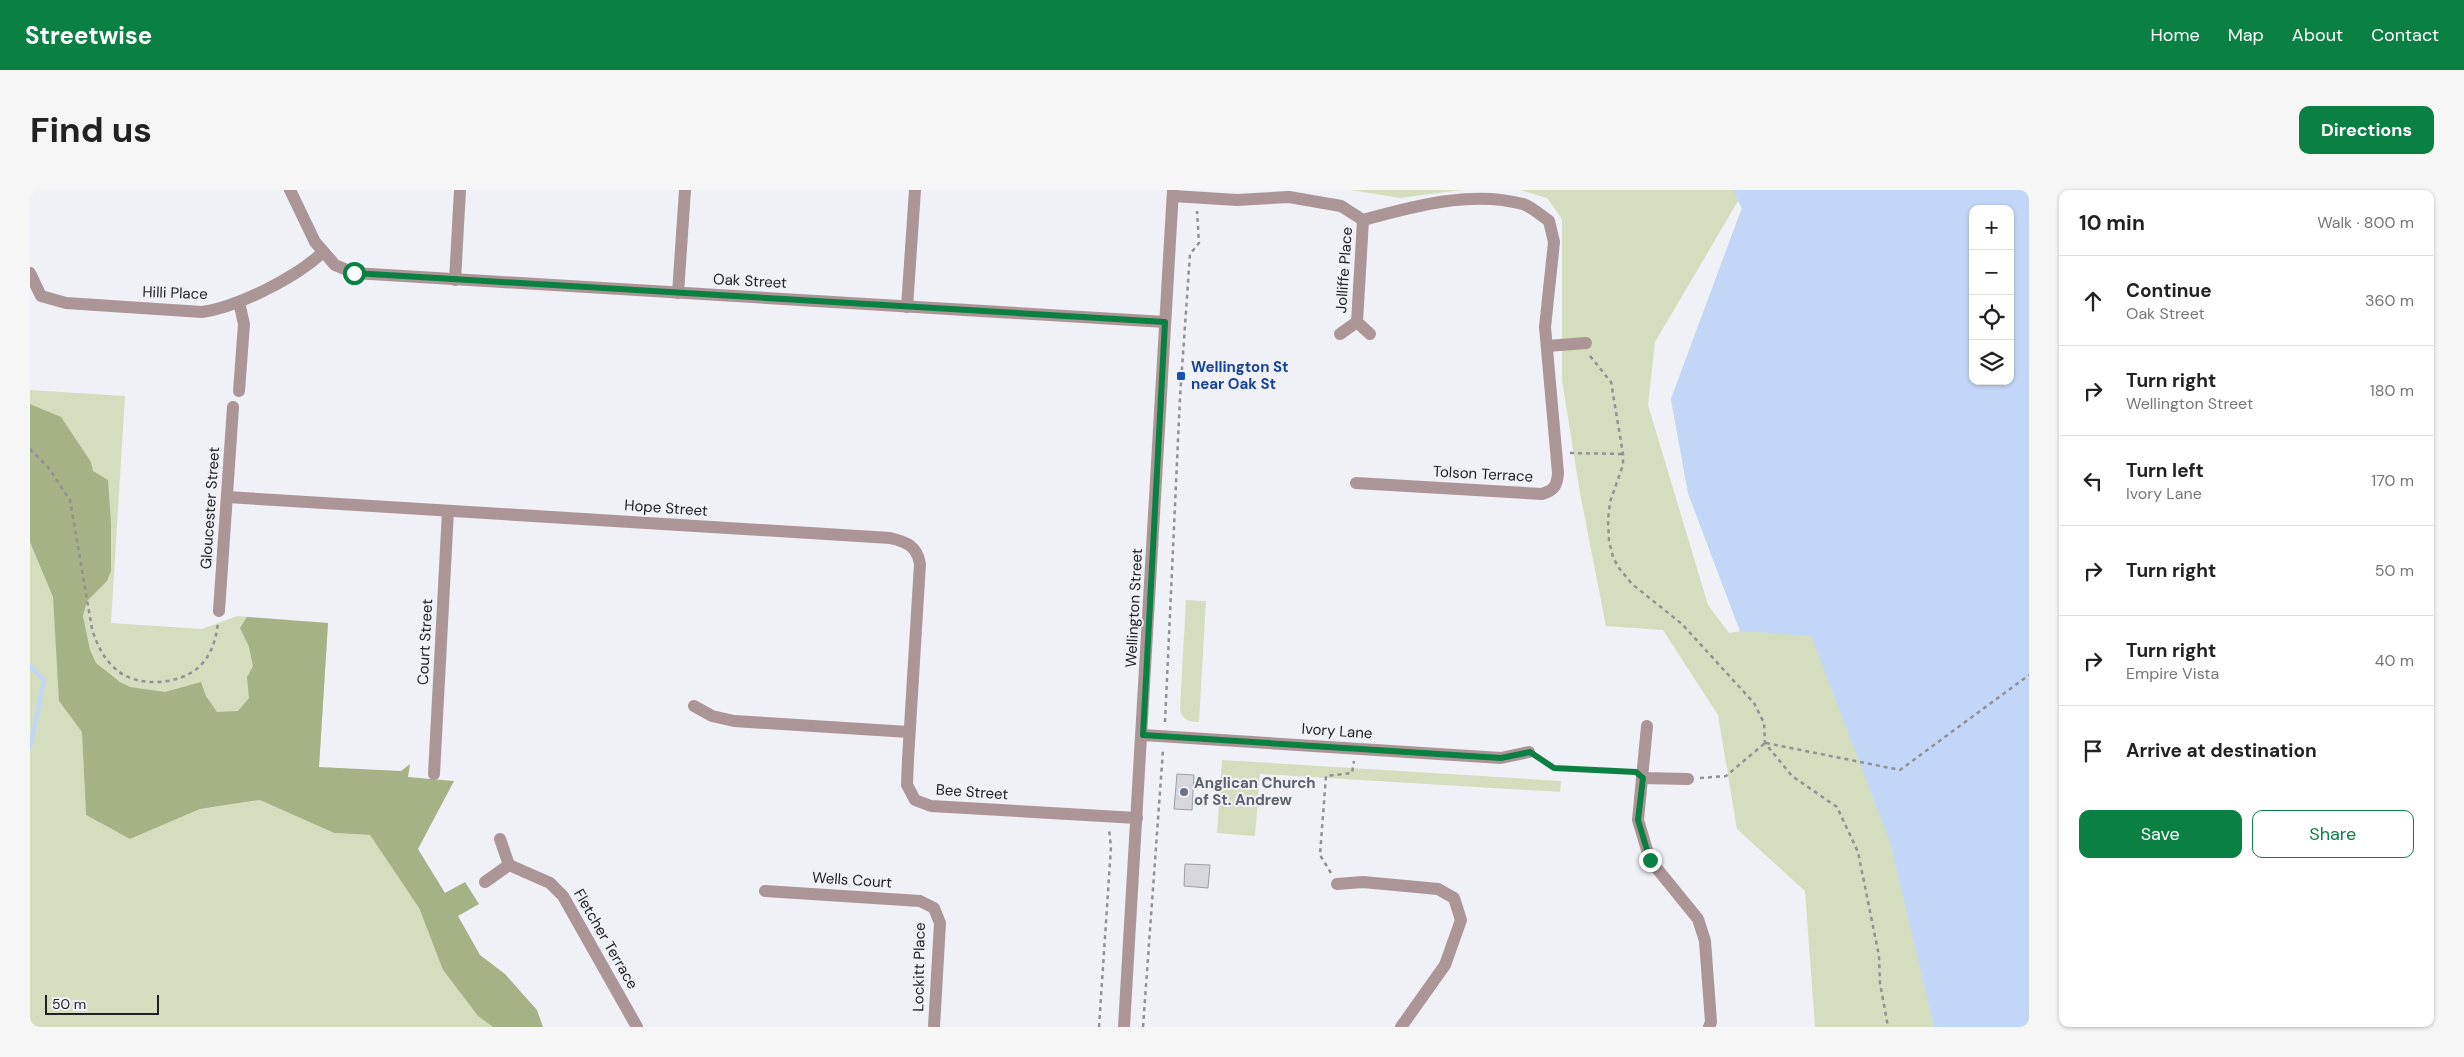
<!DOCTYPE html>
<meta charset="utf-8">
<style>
:root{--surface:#fff;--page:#f6f6f6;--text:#222;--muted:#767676;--line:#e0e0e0;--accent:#0b8043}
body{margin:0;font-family:"DM Sans",sans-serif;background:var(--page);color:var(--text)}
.controls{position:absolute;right:15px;top:15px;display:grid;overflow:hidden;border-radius:10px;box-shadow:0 1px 4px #0004}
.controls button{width:45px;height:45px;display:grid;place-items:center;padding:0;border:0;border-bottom:1px solid var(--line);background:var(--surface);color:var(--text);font:25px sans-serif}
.scale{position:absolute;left:15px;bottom:12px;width:114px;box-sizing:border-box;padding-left:5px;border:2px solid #202123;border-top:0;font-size:14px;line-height:18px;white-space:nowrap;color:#202123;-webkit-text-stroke:4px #f0f0f7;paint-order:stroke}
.stop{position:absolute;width:15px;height:15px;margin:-11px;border:4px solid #0b8043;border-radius:50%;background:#fff}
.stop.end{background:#0b8043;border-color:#fff;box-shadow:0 1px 5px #0008}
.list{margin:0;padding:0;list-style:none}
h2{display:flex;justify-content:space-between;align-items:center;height:65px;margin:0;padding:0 20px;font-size:21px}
h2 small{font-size:16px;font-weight:400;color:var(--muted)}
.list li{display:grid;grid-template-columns:32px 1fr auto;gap:15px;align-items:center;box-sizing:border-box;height:90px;padding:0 20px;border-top:1px solid var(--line)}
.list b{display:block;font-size:19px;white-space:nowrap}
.list p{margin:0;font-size:16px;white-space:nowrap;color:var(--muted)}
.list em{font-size:16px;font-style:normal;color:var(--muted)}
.actions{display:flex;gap:10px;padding:15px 20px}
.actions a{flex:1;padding:11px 0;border:1px solid var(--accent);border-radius:10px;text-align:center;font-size:18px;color:var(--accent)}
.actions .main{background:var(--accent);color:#fff}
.icon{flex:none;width:28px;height:28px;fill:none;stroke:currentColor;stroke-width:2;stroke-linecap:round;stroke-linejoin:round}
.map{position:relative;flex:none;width:1999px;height:837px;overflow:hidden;border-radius:10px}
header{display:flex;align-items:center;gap:30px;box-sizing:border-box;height:70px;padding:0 25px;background:var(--accent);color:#fff}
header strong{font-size:24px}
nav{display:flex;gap:28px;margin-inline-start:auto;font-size:18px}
.intro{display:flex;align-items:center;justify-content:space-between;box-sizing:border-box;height:120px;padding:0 30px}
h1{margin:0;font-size:35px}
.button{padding:12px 22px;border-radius:10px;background:var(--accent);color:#fff;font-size:18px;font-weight:700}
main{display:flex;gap:30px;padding:0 30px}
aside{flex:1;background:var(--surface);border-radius:10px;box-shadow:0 1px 4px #0004}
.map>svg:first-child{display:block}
</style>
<header>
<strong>Streetwise</strong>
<nav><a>Home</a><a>Map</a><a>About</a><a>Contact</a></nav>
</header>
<div class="intro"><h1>Find us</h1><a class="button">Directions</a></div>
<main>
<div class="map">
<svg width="1999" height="837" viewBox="0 0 1999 837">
<rect width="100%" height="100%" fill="#f0f0f7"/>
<!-- green -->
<g fill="#d4debe" fill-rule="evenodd">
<path d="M1321 0H1431L1370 8Z"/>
<path d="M1490 0H1999V837H1785L1775 701 1707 639 1688 525 1633 440 1576 436 1550 303 1532 190V29L1517 8ZM1708 11 1712 18 1641 209 1658 303 1710 441 1699 443 1678 415 1618 215 1625 152ZM1943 19H1980V191H1943Z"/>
<path d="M0 200 95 206 81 433 172 439 207 426 298 433 289 577 53 559 56 625 100 649 170 619 231 610 304 643 340 645 389 718 413 780 448 826 463 837H0Z"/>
<path d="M1156 410 1176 411 1169 532C1158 532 1151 529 1150 518Z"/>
<path d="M1192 570 1531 591 1530 602 1230 584 1225 646 1187 643Z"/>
</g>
<!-- forest -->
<path fill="#a5b285" d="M0 214 31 227 61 272 63 281 78 290 81 333V381L77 391 57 411 53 426 60 460 66 473 90 492 100 497 135 502 171 492 176 506 187 522 208 521 219 508 217 487 223 476 219 457 210 438 217 427 298 433 289 577 371 581 380 574 378 587 424 591 388 659 415 703 435 692 449 714 428 726 450 765 475 784 507 820 513 837H463L448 826 413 780 389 718 340 645 304 643 230 610 170 619 100 649 56 625 52 542 29 511 23 407 0 352Z"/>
<!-- water -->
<path fill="#c2d7f7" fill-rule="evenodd" d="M1703 0H1999V837H1904L1860 652 1781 446 1710 441 1658 303 1641 209 1712 18ZM1943 19H1980V191H1943Z"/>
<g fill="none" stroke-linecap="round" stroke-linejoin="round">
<!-- stream -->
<path stroke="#c2d7f7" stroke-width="4.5" d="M0 476 14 490 0 558"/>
</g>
<!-- building -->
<g fill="#d6d6dc" stroke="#9d9ea4">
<path d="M1147 584 1164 585 1162 620 1144 619Z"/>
<path d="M1155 674 1180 675 1178 698 1154 696Z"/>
</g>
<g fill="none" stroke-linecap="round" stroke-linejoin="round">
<!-- path -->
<g stroke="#909095" stroke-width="2.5" stroke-dasharray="4 4" stroke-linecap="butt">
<path d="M1560 166 1581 192 1593 264V275L1580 312 1578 330 1579 351 1583 367 1589 378 1602 394 1652 434 1724 513 1734 533 1735 553 1762 586 1807 617 1828 662 1849 766 1850 793 1858 837"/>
<path d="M0 259 18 277 40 310 62 439C67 455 74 470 88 481 109 498 152 495 171 475 182 463 186 449 188 433"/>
<path d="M1540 263 1593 264"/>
<path d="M1135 532 1150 207 1160 64 1169 53 1167 21"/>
<path d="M1736 553 1870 580 1999 485"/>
<path d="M1509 568 1525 578 1599 582"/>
<path d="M1670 588 1696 586 1735 553"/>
<path d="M1301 683 1290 665 1296 586 1322 583 1324 571"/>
<path d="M1069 837 1081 657 1079 639"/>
<path d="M1113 837 1133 560"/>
</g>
<!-- minor -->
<g stroke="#ac9597" stroke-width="12">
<path d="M260 0 285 52 305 75 324 83 1135 132"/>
<path d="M1143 6 1207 10 1259 7 1311 16 1333 30C1384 16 1442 0 1493 14 1502 17 1512 26 1519 31L1524 52 1515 137 1528 283C1527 295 1525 300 1512 304L1326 293"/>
<path d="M0 83 11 106 36 113 172 122C208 117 267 87 293 62"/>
<path d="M425 90 430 0"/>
<path d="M648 103 655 0"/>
<path d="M209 112 214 134 209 201"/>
<path d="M877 117 885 0"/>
<path d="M1327 132 1333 30"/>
<path d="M1310 144 1327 132 1340 144"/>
<path d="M1517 156 1556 153"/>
<path d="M197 307 860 348C877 352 887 356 890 374L878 569 877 595 885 610 901 616 1107 628"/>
<path d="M189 421 203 217"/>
<path d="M664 516 682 526 704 531 879 542"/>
<path d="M1617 536 1608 630 1620 670 1668 729 1675 751 1681 832 1679 837"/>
<path d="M1113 545 1471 568 1499 562"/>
<path d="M404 584 418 321"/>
<path d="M1613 588 1658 589"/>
<path d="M479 675 520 693 533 706 607 837"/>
<path d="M455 692 479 675 470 649"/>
<path d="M1307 694 1333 692 1408 699 1424 708 1431 730 1415 775 1371 837"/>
<path d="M735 701 890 711 904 718 910 733 904 837"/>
<path d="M1094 837 1143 0"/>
</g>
</g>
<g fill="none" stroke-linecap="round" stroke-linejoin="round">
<!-- route -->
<path stroke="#0b8043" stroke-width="6" d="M324 83 1135 132 1113 545 1471 568 1500 562 1524 578 1606 582 1613 588 1608 630 1620 670"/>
</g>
<!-- markers -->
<rect fill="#1a4fb4" stroke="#f0f0f7" stroke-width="2" x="1146" y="181" width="10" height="10" rx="2.5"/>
<circle fill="#6b7280" stroke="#f0f0f7" stroke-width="2" cx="1154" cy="602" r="5"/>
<g text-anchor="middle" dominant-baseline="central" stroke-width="4" stroke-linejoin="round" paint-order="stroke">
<!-- street labels -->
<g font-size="15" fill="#202123" stroke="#f0f0f7">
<text transform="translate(1314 80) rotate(-86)">Jolliffe Place</text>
<text transform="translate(720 91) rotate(3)">Oak Street</text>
<text transform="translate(145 103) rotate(2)">Hilli Place</text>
<text transform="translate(1453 284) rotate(3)">Tolson Terrace</text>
<text transform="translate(180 318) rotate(-86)">Gloucester Street</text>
<text transform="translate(636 318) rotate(4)">Hope Street</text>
<text transform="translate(1104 418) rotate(-87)">Wellington Street</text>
<text transform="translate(395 452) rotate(-87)">Court Street</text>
<text transform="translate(1307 541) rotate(4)">Ivory Lane</text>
<text transform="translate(942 602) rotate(4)">Bee Street</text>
<text transform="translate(822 690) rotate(4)">Wells Court</text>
<text transform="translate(576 749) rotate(60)">Fletcher Terrace</text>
<text transform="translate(889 777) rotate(-89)">Lockitt Place</text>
</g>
<!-- transit labels -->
<g font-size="15" font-weight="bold" fill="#164399" stroke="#f0f0f7" text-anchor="start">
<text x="1161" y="177">Wellington St<tspan x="1161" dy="17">near Oak St</tspan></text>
</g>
<!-- worship labels -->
<g font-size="15" font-weight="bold" fill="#5b616d" stroke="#f0f0f7" text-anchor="start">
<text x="1164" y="593">Anglican Church<tspan x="1164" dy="17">of St. Andrew</tspan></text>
</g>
</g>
</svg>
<div class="controls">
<button>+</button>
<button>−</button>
<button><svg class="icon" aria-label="locate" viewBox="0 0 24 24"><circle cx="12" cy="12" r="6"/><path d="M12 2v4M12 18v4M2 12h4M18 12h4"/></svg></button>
<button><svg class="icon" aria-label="layers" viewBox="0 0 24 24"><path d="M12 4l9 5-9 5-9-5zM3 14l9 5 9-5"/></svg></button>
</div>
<div class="scale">50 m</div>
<div class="stop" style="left:324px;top:83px"></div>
<div class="stop end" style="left:1620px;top:670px"></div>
</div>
<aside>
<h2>10 min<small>Walk · 800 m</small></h2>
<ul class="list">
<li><svg class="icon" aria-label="ahead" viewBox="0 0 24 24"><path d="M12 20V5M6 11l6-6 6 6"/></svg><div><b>Continue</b><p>Oak Street</p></div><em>360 m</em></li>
<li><svg class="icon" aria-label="right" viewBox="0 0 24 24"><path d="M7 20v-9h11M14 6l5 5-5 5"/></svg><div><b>Turn right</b><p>Wellington Street</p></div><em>180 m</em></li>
<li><svg class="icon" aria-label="left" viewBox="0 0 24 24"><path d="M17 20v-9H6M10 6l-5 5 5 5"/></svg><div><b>Turn left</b><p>Ivory Lane</p></div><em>170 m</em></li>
<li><svg class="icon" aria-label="right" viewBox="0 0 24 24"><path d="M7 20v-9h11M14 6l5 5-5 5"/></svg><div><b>Turn right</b></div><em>50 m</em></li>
<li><svg class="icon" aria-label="right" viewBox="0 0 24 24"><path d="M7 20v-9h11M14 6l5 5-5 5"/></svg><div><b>Turn right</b><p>Empire Vista</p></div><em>40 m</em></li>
<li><svg class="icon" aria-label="arrive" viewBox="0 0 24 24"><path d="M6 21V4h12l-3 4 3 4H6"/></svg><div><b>Arrive at destination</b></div></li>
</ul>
<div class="actions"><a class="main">Save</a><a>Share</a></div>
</aside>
</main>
